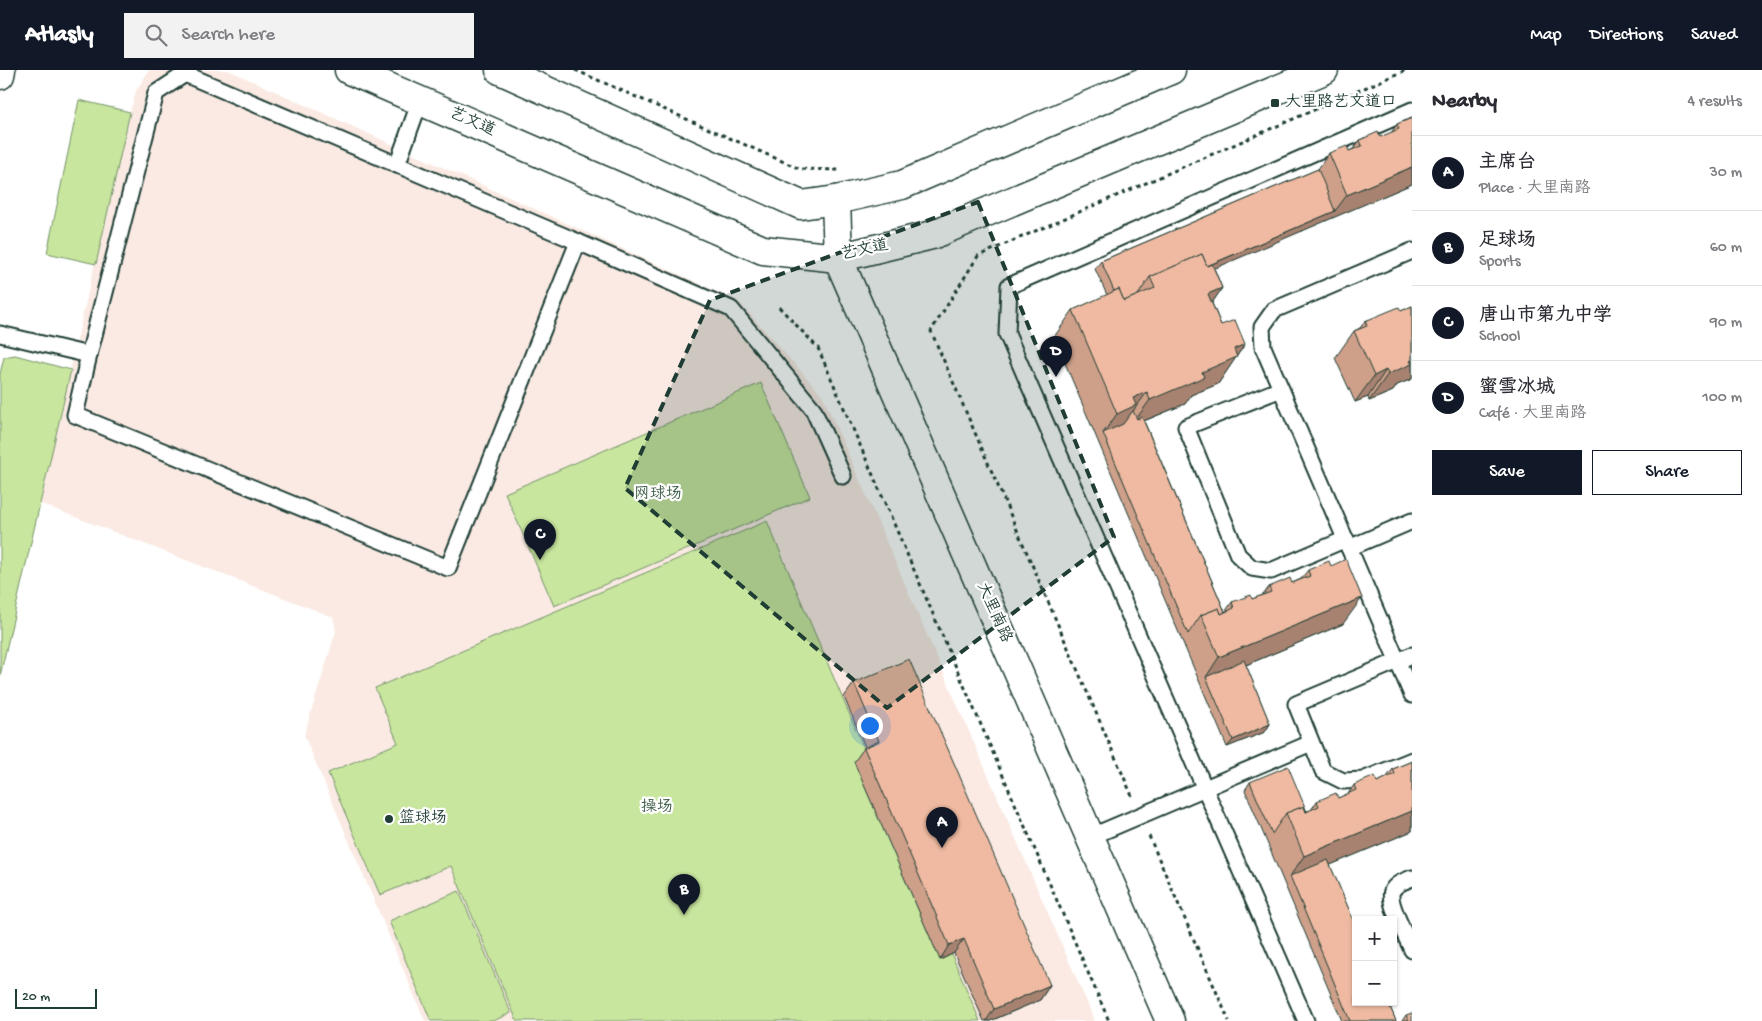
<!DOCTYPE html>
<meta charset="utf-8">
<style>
:root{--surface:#fff;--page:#f2f2f3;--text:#2b2b33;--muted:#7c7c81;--line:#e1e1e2;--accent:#111827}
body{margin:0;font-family:"Gochi Hand","LXGW WenKai TC",sans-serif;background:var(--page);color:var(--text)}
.controls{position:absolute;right:15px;bottom:15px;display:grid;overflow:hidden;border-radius:0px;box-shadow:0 1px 4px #0004}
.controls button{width:45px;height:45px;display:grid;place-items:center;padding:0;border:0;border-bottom:1px solid var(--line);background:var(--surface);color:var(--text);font:25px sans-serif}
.scale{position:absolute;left:15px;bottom:12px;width:82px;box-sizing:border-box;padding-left:5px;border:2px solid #1f3d34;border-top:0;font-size:14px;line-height:18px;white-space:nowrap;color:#1f3d34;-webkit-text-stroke:4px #fff;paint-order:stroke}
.you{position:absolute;left:869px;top:655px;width:18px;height:18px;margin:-12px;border:4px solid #fff;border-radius:50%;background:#1a73e8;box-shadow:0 0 0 8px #1a73e833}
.badge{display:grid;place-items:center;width:32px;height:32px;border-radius:50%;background:var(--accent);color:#fff;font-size:16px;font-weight:700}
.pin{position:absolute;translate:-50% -41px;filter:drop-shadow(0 1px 2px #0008)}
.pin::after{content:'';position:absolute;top:26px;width:18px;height:15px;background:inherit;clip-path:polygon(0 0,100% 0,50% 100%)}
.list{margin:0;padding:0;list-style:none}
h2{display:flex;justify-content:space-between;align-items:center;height:65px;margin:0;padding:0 20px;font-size:21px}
h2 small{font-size:16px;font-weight:400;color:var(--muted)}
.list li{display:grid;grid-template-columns:32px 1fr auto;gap:15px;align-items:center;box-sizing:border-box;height:75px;padding:0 20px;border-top:1px solid var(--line)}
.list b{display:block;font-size:19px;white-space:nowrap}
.list p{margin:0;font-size:16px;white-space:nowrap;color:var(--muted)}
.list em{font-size:16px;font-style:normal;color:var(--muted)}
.actions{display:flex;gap:10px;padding:15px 20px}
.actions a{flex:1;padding:11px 0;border:1px solid var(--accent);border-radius:0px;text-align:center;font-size:18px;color:var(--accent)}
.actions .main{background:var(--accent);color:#fff}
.icon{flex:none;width:28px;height:28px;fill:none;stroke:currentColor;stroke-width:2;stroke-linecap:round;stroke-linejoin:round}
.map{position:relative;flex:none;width:1412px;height:951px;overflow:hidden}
header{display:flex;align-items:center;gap:30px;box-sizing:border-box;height:70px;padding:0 25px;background:var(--accent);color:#fff}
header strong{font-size:24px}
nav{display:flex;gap:28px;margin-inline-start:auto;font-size:18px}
.search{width:350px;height:45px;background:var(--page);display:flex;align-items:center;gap:12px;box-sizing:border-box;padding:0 18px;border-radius:0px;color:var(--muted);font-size:19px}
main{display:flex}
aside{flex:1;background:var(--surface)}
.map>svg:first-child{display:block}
</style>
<header>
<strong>Atlasly</strong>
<div class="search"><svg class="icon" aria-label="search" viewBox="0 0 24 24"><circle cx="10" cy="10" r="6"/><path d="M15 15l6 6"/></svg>Search here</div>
<nav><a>Map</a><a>Directions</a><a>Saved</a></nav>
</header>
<main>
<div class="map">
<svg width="1412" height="951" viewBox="0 0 1412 951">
<rect width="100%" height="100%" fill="#fff"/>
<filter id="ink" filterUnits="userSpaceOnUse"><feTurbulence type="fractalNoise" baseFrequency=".02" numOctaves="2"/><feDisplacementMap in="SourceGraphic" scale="10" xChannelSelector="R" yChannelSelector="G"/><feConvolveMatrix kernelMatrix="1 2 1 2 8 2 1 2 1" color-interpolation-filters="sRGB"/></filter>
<g filter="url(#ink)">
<!-- built -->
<path fill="#faeae3" d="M149 0H228L738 231 823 326 1095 951H425L304 665 336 561 333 547 39 433 130 42 136 21Z"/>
<!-- green -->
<g fill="#c8e69e" stroke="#749269">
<path d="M79 30 130 42 96 194 47 183Z"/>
<path d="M15 285 71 300 0 606V304L4 287Z"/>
<path d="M761 313 810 427 554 536 505 423Z"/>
<path d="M767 451 980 951H517L451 796 380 825 328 703 398 673 375 618Z"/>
<path d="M459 821 511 943 493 951H431L389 851Z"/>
</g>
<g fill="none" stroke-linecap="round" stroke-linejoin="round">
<defs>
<g id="lane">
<path d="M185 4 578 172 448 498 75 345 89 285 156 23Z"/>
<path d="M397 95 420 31"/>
<path d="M578 172 731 239 813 339 843 406"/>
<path d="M1412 181 1274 240 1262 257 1263 277 1412 625"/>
<path d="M0 264 89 285"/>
<path d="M1281 319 1186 357 1238 485 1252 498 1271 501 1346 469"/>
<path d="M1349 478 1412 451"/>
<path d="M1412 585 1296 634 1323 701 1343 711 1363 710 1412 690"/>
<path d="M1090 767 1311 673"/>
<path d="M1412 808C1405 811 1396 813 1392 821 1387 832 1407 868 1412 880"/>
<path d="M1306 951 1007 264 1009 216 1412 40"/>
</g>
<g id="secondary">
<path d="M349 0 763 180 838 188 932 165 1324 0"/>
<path d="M500 0 801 135 836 130 902 115 1171 0"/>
<path d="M836 130 838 188 1170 951"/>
</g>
<path id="primary" d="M0 5 1 0"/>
</defs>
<!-- lane casing -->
<use href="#lane" stroke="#1f3d34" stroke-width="19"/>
<!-- secondary casing -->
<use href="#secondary" stroke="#1f3d34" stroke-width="31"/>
<!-- primary casing -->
<use href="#primary" stroke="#1f3d34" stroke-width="31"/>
<!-- path -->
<g stroke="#1f3d34" stroke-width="3" stroke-dasharray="4 4" stroke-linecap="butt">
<path d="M575 0 800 99 839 100"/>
<path d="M779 237 818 278 1109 951"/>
<path d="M1132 726 931 261 978 186 1406 0"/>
<path d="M1149 766 1229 951"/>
</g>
<!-- lane -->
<use href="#lane" stroke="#fff" stroke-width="15"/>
<!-- secondary -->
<use href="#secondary" stroke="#fff" stroke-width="28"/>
<!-- primary -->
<use href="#primary" stroke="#fff" stroke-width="28"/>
</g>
<!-- wall -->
<g fill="#cea08a" stroke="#1f3d34">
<path d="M1412 48V114L1214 198 1222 218 1212 233 1221 255 1245 274 1218 314 1191 325 1185 334 1144 351 1225 542 1232 532 1252 529 1263 525 1269 517 1292 513 1301 509 1308 500 1343 554 1246 595 1270 654 1265 662 1227 677 1054 267 1073 240 1107 225 1095 199 1101 191 1318 99 1329 83 1349 81 1353 79 1360 70 1380 67 1391 63 1397 54Z"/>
<path d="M1412 236V309L1397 315 1393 321 1369 331 1368 327 1355 332 1335 288 1354 261 1360 258 1365 251 1401 241Z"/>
<path d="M854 613 1050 915 1040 930 990 951H984L954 883 940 890 854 692 864 678 865 677 844 627Z"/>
<path d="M1412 691V761L1330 795 1396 951H1342L1245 720 1250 712 1307 741 1311 740 1317 731 1338 728 1348 724 1354 715 1377 712 1386 708 1393 699Z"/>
<path d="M1406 945 1412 951H1402Z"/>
</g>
<!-- shaded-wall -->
<g fill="#a78271" stroke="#1f3d34">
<path d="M1412 97V114L1148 227 1154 219 1335 141 1347 125Z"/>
<path d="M1222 218 1204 245 1208 224Z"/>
<path d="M1245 274 1218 314 1191 325 1185 334 1131 356 1150 330 1234 279Z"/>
<path d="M1412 290V309L1397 315 1393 321 1369 331 1388 304Z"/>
<path d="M1386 300 1368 327 1355 332 1374 306Z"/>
<path d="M1147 322 1128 348 1117 362 1103 363 1117 344 1133 328Z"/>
<path d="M1362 528 1343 554 1208 611 1206 607 1219 587Z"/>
<path d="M1270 654 1265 662 1227 677 1233 670Z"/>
<path d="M1412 741V761L1292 811 1290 806 1304 786Z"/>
<path d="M964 869 954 883 940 890 949 875Z"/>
<path d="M1050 915 1040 930 990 951H986L994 939Z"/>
</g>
<!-- building -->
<g fill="#efbaa1" stroke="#1f3d34">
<path d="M1412 48V97L1347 125 1329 83 1347 76 1349 81 1362 76 1360 70 1378 62 1380 67 1399 59 1397 54Z"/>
<path d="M1318 99 1335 141 1207 196 1202 184 1150 207 1138 225 1124 231 1119 219 1114 221 1101 191Z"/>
<path d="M1202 184 1207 196 1212 194 1222 218 1208 224 1221 255 1235 250 1245 274 1234 279 1237 287 1202 302 1204 307 1150 330 1147 322 1133 328 1136 335 1117 344 1073 240 1119 219 1124 231 1155 218 1150 207Z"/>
<path d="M1412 236V290L1410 291 1412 294 1388 304 1386 300 1374 306 1354 261 1367 256 1365 251 1399 237 1401 241Z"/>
<path d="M1133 341 1137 349 1142 347 1225 542 1221 544 1219 538 1201 545 1188 564 1103 363 1123 354 1132 342Z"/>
<path d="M1346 489 1362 528 1219 587 1201 545 1219 538 1221 544 1234 538 1232 532 1251 525 1252 529 1271 522 1269 517 1290 508 1292 513 1310 506 1308 500 1329 491 1331 496Z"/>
<path d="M909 589 1050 915 994 939 964 869 949 875 864 678 879 671 854 613Z"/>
<path d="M1244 590 1270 654 1233 670 1206 607Z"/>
<path d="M1412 691V741L1304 786 1286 743 1304 736 1306 742 1319 736 1317 731 1336 723 1338 728 1356 720 1354 715 1375 706 1377 712 1395 704 1393 699Z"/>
<path d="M1288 696 1307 742H1306L1304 736 1286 743 1272 764 1250 712Z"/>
<path d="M1328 790 1356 856V932H1388L1396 951H1350L1290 806Z"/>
<path d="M1412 943V951H1408H1409L1406 945Z"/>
</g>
</g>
<!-- marked area -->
<path fill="#1f3d34" fill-opacity="0.2" stroke="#1f3d34" stroke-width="4" stroke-dasharray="10 6" stroke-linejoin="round" d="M978 132 1114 467 887 638 625 418 710 230Z"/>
<!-- markers -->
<g fill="#1f3d34" stroke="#fff" stroke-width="2">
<rect x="1270" y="28" width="10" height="10" rx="2.5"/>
<circle cx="389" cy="749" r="5"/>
</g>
<g text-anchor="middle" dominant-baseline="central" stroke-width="4.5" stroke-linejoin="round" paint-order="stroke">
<!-- poi labels -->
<g font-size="16" fill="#1f3d34" stroke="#fff" text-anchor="start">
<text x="1285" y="33">大里路艺文道口</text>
<text x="399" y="749">篮球场</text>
</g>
<!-- street labels -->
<g font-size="16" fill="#1f3d34" stroke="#fff">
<text transform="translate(472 53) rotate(24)">艺文道</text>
<text transform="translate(865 181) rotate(-12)">艺文道</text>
<text transform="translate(993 543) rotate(66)">大里南路</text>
</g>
<!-- park labels -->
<g font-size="16" fill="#415f49" stroke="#fff">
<text x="658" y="425">网球场</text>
<text x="657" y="738">操场</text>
</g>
</g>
</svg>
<div class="controls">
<button>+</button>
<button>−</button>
</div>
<div class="scale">20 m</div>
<div class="you"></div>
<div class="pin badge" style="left:942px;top:778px">A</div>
<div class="pin badge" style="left:684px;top:845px">B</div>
<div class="pin badge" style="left:540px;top:490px">C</div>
<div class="pin badge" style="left:1056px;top:307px">D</div>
</div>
<aside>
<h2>Nearby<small>4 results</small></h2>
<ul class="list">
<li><span class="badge">A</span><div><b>主席台</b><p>Place · 大里南路</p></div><em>30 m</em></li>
<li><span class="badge">B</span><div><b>足球场</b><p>Sports</p></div><em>60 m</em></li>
<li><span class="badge">C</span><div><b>唐山市第九中学</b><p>School</p></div><em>90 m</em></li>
<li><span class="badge">D</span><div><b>蜜雪冰城</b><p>Café · 大里南路</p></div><em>100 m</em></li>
</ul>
<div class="actions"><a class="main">Save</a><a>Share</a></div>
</aside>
</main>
